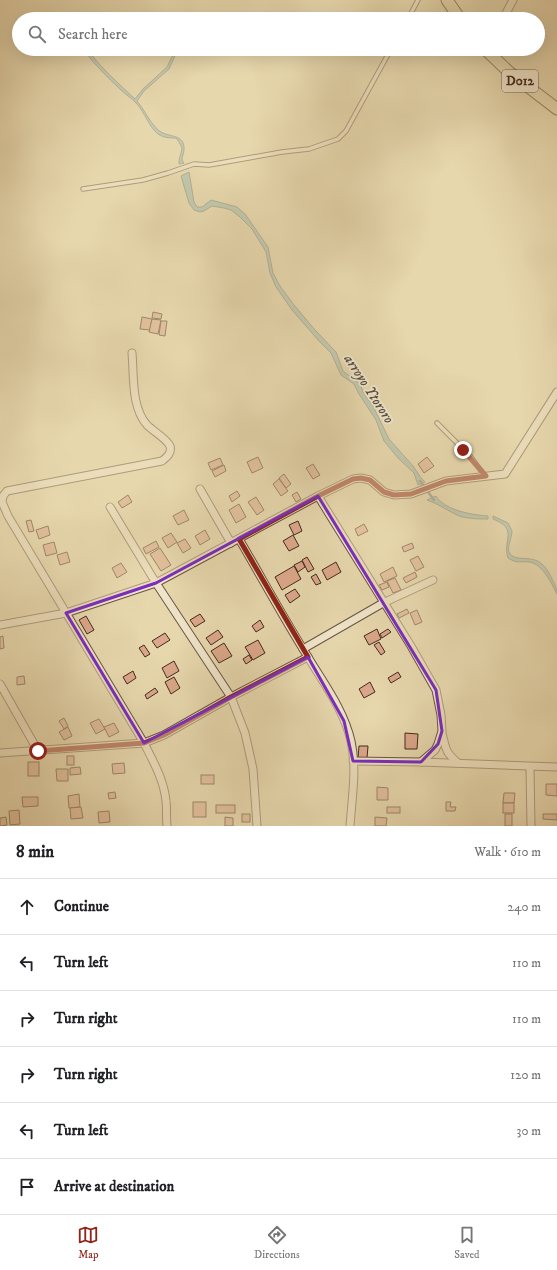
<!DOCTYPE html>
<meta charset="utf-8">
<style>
:root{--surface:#fff;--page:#f2f2f2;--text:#202124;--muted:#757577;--line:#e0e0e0;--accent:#8f2418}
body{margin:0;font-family:"IM FELL DW Pica",serif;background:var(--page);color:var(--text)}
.stop{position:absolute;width:12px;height:12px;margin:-9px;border:3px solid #8f2418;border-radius:50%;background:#fff}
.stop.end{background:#8f2418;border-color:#fff;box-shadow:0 1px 4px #0008}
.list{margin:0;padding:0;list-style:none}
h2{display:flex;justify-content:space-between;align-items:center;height:52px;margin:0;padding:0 16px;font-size:17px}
h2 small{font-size:13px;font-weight:400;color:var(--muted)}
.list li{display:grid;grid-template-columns:26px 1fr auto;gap:12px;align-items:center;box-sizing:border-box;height:56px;padding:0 16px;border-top:1px solid var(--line)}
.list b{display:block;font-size:15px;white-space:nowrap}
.list em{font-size:13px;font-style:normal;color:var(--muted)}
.icon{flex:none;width:22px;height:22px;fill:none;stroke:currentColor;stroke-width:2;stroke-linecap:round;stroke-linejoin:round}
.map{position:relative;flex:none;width:557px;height:826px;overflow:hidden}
.search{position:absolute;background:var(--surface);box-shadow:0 4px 16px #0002;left:12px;right:12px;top:12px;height:44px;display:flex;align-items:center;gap:10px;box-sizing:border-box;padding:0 14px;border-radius:22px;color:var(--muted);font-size:15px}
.sheet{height:388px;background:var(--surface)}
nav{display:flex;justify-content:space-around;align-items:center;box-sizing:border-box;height:56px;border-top:1px solid var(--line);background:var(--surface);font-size:11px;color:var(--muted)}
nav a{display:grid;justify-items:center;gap:2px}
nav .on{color:var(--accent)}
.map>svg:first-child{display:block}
</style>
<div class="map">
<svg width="557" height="826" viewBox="0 0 557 826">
<rect width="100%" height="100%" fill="#e7d7ad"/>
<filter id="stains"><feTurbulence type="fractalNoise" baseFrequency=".005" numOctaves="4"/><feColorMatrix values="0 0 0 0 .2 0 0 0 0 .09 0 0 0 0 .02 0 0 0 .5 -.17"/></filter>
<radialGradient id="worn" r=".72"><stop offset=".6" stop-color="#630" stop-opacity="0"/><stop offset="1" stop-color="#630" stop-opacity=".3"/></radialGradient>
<!-- water -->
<g fill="#97b8b0" stroke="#757f76">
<path d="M83 49H87C101 68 118 83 135 99L143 89 167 67 176 49H178L169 69 144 91 137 101C144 109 149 121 157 129 167 139 185 132 184 150 184 154 182 156 182 160L184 163 179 164C179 150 187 152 176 138 170 138 164 138 158 134 149 127 145 113 137 104 132 98 126 95 121 90 107 77 94 64 83 49Z"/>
<path d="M189 172 194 202 197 207H202L211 200 237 207 245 214 268 247 273 273 280 286 294 305 315 330 336 352 343 371 360 384 364 394 373 406 389 439 413 466 421 478 425 482 418 485 414 473 398 458 384 441 376 420 359 394 354 384 341 375 331 353 319 341 292 310 276 287 270 273 266 252 252 229 240 217 231 210 224 208 212 206 204 211 200 212 194 210 189 203 181 176Z"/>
<path d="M436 496C444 510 472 515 488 516V519C479 519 469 519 459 516 448 511 439 504 427 500Z"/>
<path d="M493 516 508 523 512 531C512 537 507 547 509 552 513 563 532 554 542 564 546 568 549 572 551 577 554 583 557 587 557 594 551 583 543 564 529 562 519 561 517 564 508 558 502 540 519 529 493 519Z"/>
</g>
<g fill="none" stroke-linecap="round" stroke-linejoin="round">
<!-- stream -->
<path stroke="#757f76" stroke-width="2.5" d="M420 481 434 500"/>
</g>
<!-- building -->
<g fill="#dca78a" stroke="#412a1e">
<path d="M153 312 162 314 161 319 152 318Z"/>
<path d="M142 317 152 319 150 330 140 329Z"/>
<path d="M152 319 161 320 158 334 149 332Z"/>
<path d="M161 321H167L165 336 159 335Z"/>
<path d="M258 457 263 468 252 473 247 462Z"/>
<path d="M427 457 434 466 424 473 418 464Z"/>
<path d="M220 458 223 465 211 470 208 463Z"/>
<path d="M313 464 320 475 313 479 306 468Z"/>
<path d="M224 465 226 471 215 477 212 471Z"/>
<path d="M284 474 291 484 286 488 279 478Z"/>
<path d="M279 479 288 491 281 496 273 484Z"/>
<path d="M237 491 240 496 232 502 229 496Z"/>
<path d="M297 492 301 499 296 502 292 495Z"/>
<path d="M128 495 132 502 122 508 118 502Z"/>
<path d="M256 497 264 510 257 515 248 502Z"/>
<path d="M239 504 246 517 236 523 229 510Z"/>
<path d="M184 510 189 520 178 525 173 516Z"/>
<path d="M31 520 34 531 29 532 26 521Z"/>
<path d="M298 521 302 531 294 535 289 525Z"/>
<path d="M364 524 368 531 358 536 355 529Z"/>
<path d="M48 526 50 535 39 539 36 530Z"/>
<path d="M205 530 210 539 200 545 195 536Z"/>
<path d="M171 533 177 542 168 548 162 538Z"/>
<path d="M293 535 299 546 289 551 283 541Z"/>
<path d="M185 539 191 548 183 553 177 543Z"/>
<path d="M156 541 159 547 146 554 143 548Z"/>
<path d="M54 542 57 553 46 556 43 545Z"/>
<path d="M412 543 414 548 404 552 402 547Z"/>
<path d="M160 548 171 565 161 571 150 554Z"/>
<path d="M67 552 70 562 60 565 57 555Z"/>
<path d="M418 556 424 567 416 571 410 560Z"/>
<path d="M307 557 314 569 308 572 302 560Z"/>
<path d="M302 561 305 567 298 572 294 565Z"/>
<path d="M336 562 341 572 327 580 322 570Z"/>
<path d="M121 563 127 572 117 578 112 568Z"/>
<path d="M294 566 301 579 282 590 275 577Z"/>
<path d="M393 567 397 576 384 582 380 574Z"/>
<path d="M415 572 417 577 406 583 403 578Z"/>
<path d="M316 574 321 583 316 585 311 577Z"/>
<path d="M395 578 401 590 393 593 387 581Z"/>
<path d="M387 582 389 587 382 590 379 585Z"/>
<path d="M295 589 300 596 290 603 285 595Z"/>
<path d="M407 609 409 613 399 618 397 614Z"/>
<path d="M417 610 422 622 415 625 410 613Z"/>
<path d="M200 614 205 621 195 627 190 620Z"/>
<path d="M86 616 94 630 87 634 79 620Z"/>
<path d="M260 620 264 627 256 632 252 626Z"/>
<path d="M377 629 381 639 369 645 364 636Z"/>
<path d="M388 629 391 632 382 638 380 634Z"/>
<path d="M218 630 223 637 211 645 206 638Z"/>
<path d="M165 633 170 640 157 648 152 641Z"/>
<path d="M3 636 4 648 0 649V637Z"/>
<path d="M258 640 265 653 253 660 245 647Z"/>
<path d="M379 642 385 652 381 655 374 645Z"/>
<path d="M224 643 232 656 219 663 211 651Z"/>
<path d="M144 645 150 654 145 657 139 648Z"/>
<path d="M249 655 252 660 246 664 243 659Z"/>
<path d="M174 661 179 671 167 678 162 668Z"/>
<path d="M133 671 136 678 127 684 123 677Z"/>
<path d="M398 672 401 677 391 683 388 678Z"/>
<path d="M24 676 25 684 17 685V677Z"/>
<path d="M174 677 180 688 171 694 165 682Z"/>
<path d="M370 682 375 692 364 698 359 689Z"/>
<path d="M155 688 158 692 147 699 145 695Z"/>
<path d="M64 718 68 726 64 729 59 721Z"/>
<path d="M99 719 105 729 96 734 90 723Z"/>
<path d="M114 723 119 732 109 737 104 727Z"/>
<path d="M68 727 72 736 64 740 59 732Z"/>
<path d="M405 733 418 734 417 749H405Z"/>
<path d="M359 746H368L367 758H358Z"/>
<rect x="67" y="756" width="7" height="9"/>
<rect x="28" y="762" width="11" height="14"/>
<path d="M124 763 125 773 113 774 112 764Z"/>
<path d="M80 767 81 774 70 775V768Z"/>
<path d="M56 769H68V781H57Z"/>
<rect x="201" y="775" width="13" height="9"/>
<path d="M546 784H557V796L546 795Z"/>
<path d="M377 787 388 788V800H377Z"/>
<path d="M115 792 116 798 109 799 108 793Z"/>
<path d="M504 793H515L514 803H503Z"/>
<path d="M79 794 80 807 69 808 68 796Z"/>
<path d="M22 797H38V806L23 807Z"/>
<rect x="193" y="802" width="13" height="15"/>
<path d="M446 802H451L450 807H456L455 811H446Z"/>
<rect x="503" y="803" width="11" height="10"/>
<rect x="216" y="805" width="19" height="8"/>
<path d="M81 807 83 818 71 819 70 808Z"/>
<rect x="387" y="807" width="13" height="6"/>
<path d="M19 810 20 824 10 825 9 811Z"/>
<path d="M109 811 110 822 99 823 98 812Z"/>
<rect x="242" y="814" width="8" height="8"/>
<rect x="505" y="814" width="7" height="12"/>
<path d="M543 814H557V820L543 819Z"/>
<path d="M6 817 7 825 0 826V818Z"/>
<path d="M225 817 233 818V826H225Z"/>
<path d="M375 817 387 818 386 826H375Z"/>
</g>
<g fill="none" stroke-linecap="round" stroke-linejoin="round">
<defs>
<g id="lane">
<path d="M408 19 418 0"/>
<path d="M83 189 143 180 168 173 194 164 209 165 282 152 309 149 338 139 346 131 391 49"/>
<path d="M437 423 470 456 485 476"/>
</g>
<g id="street">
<path d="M503 19 513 0"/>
<path d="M132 353C134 375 131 407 147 425 153 431 167 439 170 446 172 453 167 457 162 461L7 491 3 496 2 502 8 516 144 743C153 761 164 780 166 801 167 809 166 818 167 826"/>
<path d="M200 489 231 543"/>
<path d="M318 496 411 646 436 690 441 715 442 731 438 744 435 750 421 762"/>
<path d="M110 507 156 583 231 697 245 733 253 769 257 826"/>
<path d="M239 539C262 578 284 619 308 657 324 684 344 710 351 741 357 768 352 798 350 826"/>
<path d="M0 625 66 613 156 583 318 496 353 479 361 478 370 480 384 492 394 495 411 494 446 481 505 474 557 392"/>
<path d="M303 649 383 603 433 580"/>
<path d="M0 684 38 751"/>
<path d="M442 733C446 749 445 752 458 763"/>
<path d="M0 753 144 743 164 735 231 697 308 657"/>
<path d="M353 761 421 762 557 767"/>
<path d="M530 767 531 826"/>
</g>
<g id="primary">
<path d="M447 0 460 19"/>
<path d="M485 49 509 72 557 109"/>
</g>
</defs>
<!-- lane casing -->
<use href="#lane" stroke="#6a5542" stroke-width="5.5"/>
<!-- street casing -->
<use href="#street" stroke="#6a5542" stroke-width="9"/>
<!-- primary casing -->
<use href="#primary" stroke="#412a1e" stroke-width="13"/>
<!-- lane -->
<use href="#lane" stroke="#efe5ca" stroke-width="3.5"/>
<!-- street -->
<use href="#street" stroke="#efe5ca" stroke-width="7"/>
<!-- primary -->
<use href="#primary" stroke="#e7d7ad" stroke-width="11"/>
</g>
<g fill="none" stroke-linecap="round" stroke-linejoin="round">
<!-- route -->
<path stroke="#8f2418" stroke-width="5" d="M38 751 144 743 164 735 231 697 308 657 239 539 318 496 353 479 361 478 370 480 384 492 394 495 411 494 446 481 486 476 463 450"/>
</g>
<!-- marked area -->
<path d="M0 0H557V826H0ZM318 496 436 690 442 731 438 744 421 762 353 761 344 721 308 657 144 743 66 613 156 583Z" fill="#e7d7ad" fill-opacity=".55" fill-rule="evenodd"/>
<path fill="none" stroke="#7b2cbf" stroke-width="3" stroke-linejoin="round" d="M318 496 436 690 442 731 438 744 421 762 353 761 344 721 308 657 144 743 66 613 156 583Z"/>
<g text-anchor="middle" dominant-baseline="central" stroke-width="3.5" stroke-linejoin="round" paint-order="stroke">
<!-- shield labels -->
<rect fill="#efe5ca" stroke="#756252" stroke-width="1" x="502" y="70" width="36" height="22" rx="3"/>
<g font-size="13" font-weight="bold" fill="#412a1e">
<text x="520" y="81">D012</text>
</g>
<!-- water labels -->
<g font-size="15" font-style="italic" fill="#564e42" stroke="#efe5ca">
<text transform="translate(369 389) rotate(57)">arroyo Ytororo</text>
</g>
</g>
<rect width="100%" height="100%" filter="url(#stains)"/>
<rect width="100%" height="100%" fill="url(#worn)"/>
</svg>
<div class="stop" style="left:38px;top:751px"></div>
<div class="stop end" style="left:463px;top:450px"></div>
<div class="search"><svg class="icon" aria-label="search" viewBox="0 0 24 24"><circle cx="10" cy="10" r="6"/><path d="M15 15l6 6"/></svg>Search here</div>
</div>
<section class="sheet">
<h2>8 min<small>Walk · 610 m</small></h2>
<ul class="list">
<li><svg class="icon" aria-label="ahead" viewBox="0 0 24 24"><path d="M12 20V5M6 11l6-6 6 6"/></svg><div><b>Continue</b></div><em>240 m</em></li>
<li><svg class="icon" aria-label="left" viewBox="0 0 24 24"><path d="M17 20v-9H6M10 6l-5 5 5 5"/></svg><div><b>Turn left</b></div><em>110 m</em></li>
<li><svg class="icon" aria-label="right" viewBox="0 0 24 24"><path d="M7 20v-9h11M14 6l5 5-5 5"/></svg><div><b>Turn right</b></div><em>110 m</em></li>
<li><svg class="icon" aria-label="right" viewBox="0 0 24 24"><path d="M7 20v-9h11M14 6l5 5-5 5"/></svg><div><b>Turn right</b></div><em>120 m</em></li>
<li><svg class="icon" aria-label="left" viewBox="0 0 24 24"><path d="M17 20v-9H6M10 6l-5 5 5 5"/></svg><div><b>Turn left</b></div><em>30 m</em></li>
<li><svg class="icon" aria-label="arrive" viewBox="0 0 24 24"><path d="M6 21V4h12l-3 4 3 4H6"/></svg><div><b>Arrive at destination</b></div></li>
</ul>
</section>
<nav>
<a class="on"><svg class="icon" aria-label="map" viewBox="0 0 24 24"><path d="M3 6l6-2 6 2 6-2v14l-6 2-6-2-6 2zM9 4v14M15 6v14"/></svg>Map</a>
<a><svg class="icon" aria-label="directions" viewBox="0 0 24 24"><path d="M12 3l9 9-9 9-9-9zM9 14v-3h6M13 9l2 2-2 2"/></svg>Directions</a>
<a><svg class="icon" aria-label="saved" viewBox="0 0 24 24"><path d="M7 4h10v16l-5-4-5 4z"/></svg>Saved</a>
</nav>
